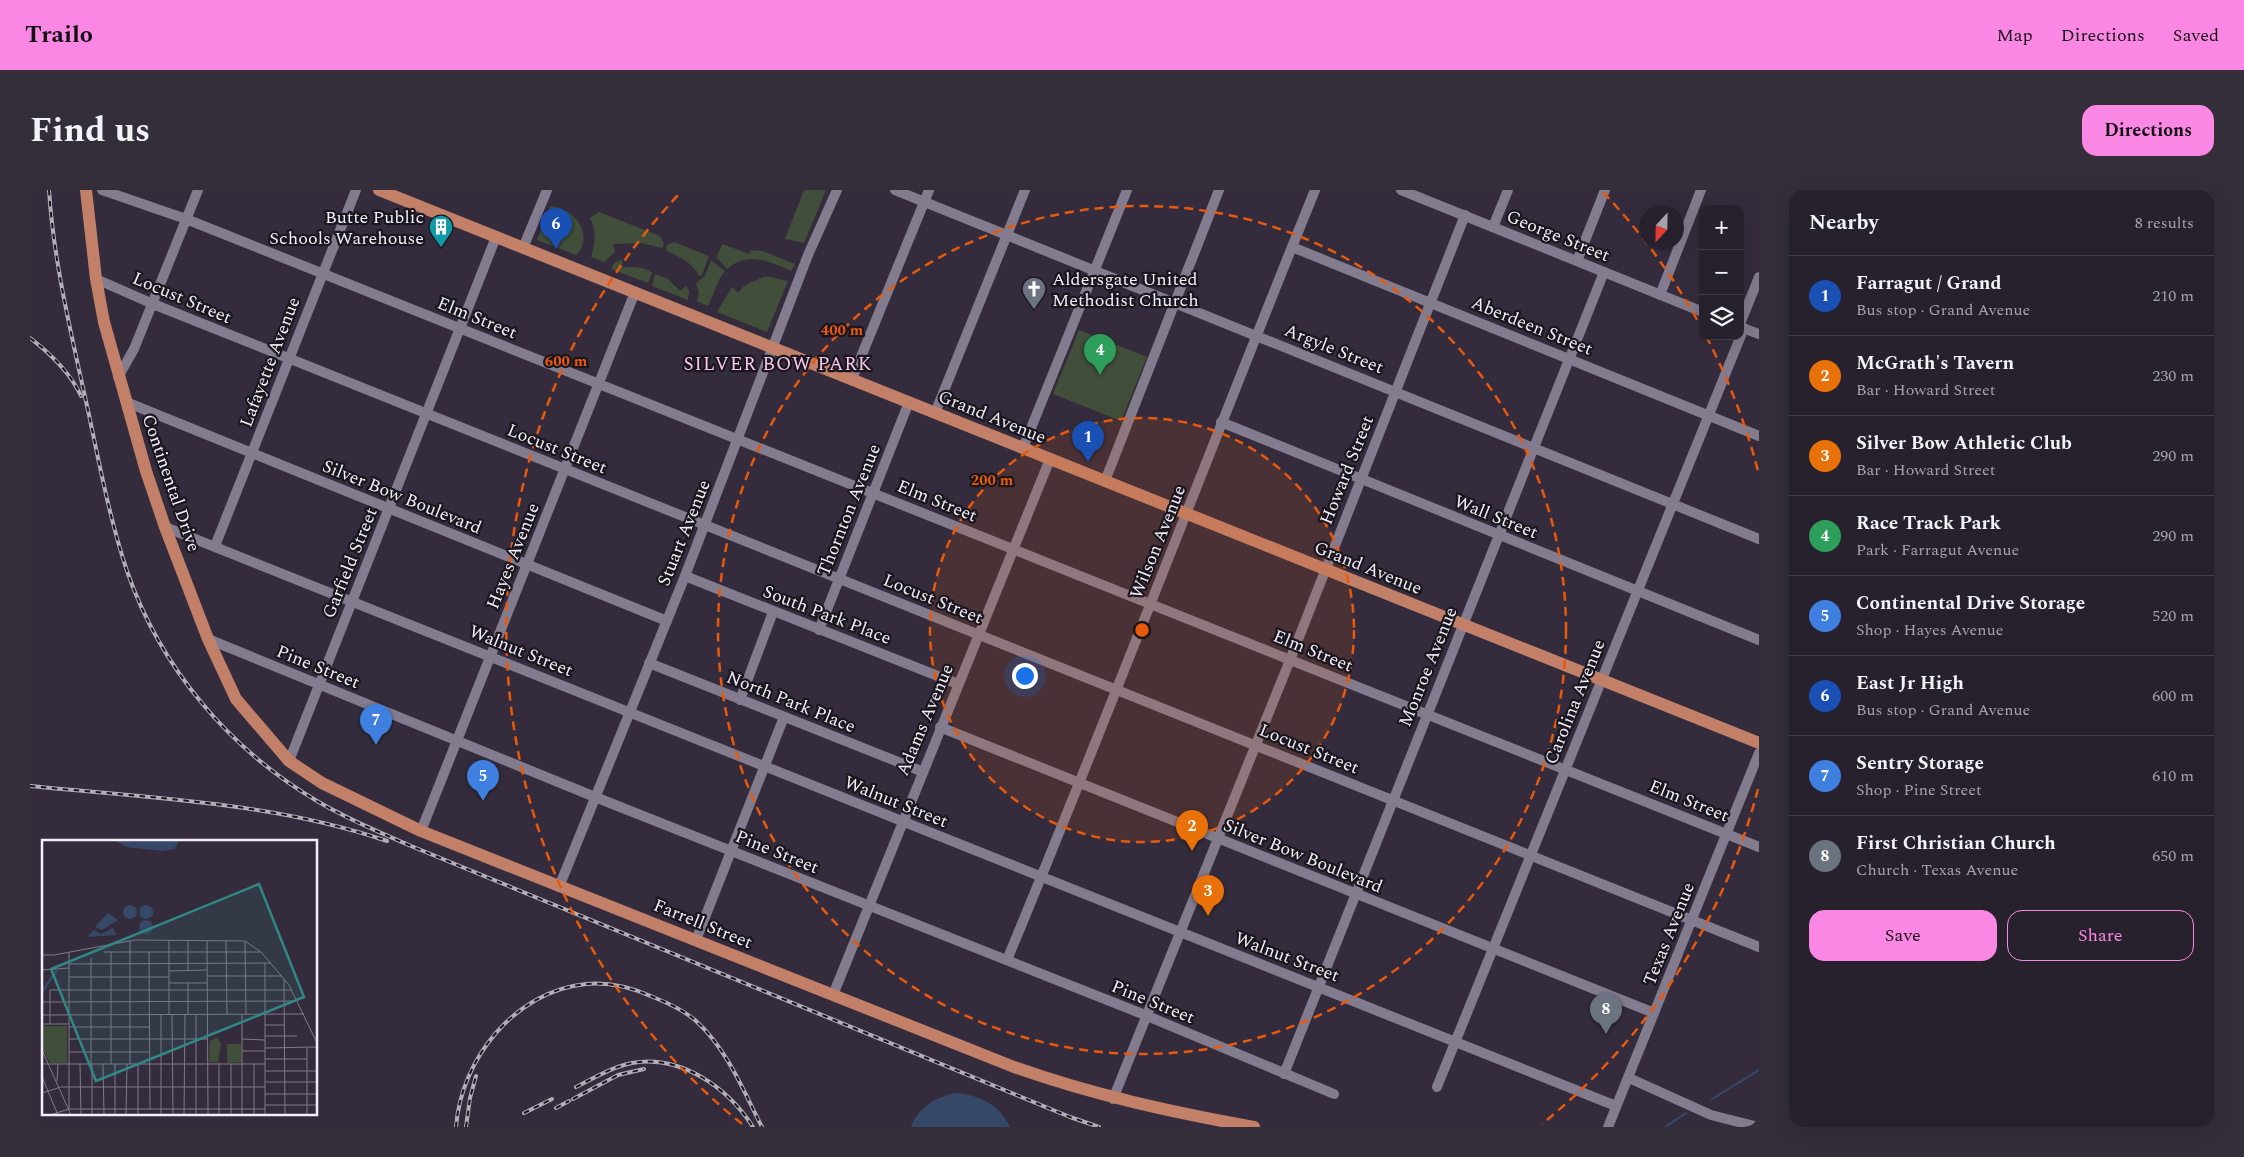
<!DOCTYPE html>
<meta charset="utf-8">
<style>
:root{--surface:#27212d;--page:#332e39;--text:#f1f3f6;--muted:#a4a3aa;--line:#433e49;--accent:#fb87e5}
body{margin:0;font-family:Spectral,serif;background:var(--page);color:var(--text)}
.controls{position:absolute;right:15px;top:15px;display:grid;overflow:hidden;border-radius:10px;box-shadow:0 5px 20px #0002}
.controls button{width:45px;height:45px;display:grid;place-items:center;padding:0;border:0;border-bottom:1px solid var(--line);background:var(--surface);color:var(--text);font:25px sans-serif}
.compass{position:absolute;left:1609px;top:15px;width:45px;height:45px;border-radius:50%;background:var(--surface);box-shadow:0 5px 20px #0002;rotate:202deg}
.you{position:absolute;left:994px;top:485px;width:18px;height:18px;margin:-12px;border:4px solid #fff;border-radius:50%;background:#1a73e8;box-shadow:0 0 0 8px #1a73e833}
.badge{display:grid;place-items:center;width:32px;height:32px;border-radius:50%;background:var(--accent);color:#fff;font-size:16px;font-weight:700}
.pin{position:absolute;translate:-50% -41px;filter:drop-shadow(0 1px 2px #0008)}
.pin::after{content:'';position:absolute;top:26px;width:18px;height:15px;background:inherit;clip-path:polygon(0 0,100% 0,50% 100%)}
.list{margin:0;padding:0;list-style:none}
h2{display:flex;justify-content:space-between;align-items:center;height:65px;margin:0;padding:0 20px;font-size:21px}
h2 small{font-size:16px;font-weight:400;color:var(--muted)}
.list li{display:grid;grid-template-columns:32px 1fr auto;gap:15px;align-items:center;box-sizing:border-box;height:80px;padding:0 20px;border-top:1px solid var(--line)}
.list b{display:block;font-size:19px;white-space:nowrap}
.list p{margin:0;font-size:16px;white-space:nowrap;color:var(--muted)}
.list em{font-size:16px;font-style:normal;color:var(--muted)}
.actions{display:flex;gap:10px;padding:15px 20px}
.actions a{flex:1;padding:11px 0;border:1px solid var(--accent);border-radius:15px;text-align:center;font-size:18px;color:var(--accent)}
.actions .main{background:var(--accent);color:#111}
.icon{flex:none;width:28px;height:28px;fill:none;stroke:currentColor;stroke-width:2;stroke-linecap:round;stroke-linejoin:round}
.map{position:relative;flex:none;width:1729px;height:937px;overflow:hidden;border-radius:15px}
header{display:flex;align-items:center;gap:30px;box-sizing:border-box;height:70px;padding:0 25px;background:var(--accent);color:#111}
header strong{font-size:24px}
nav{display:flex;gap:28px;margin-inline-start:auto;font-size:18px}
.intro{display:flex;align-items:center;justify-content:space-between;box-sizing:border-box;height:120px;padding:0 30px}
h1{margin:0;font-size:35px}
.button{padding:12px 22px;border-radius:15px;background:var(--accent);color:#111;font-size:18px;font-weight:700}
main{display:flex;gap:30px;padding:0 30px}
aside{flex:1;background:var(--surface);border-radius:15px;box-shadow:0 5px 20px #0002}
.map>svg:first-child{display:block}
</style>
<header>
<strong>Trailo</strong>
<nav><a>Map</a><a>Directions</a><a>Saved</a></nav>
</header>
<div class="intro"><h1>Find us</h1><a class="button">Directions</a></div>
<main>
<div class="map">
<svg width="1729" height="937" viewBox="0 0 1729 937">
<rect width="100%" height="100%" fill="#342c3c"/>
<!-- green -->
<g fill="#414e3a">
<path d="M774 0H796L774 53 755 49Z"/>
<path d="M520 16C543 16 566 46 546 65L507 50Z"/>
<path d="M569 22 630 46 634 54 632 58 611 53 583 54 585 62 574 72 561 67C565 54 567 41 560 28Z"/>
<path d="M644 52 679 66 672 85 669 86C663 73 649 66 636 61L637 55Z"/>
<path d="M693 54 719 64 721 60 733 61 765 74 761 81C738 71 719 61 697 79L686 67Z"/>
<path d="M592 70V77C603 77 614 76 622 83L618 93 581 79 585 72Z"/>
<path d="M681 70 695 81 690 88 678 116 667 111 669 103 666 93 675 86Z"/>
<path d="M625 84 638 89 650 101 656 96 659 101 658 110 622 96Z"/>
<path d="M735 86 758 91 737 142 687 122 702 97 708 103C715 92 724 93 735 86Z"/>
<path d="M1049 140 1117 167 1091 231 1023 204Z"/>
</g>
<!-- water -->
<path fill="#354867" d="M925 903C950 905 969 914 980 937H881C888 917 906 907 925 903Z"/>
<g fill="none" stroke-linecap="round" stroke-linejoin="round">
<!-- stream -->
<g stroke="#354867" stroke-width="2">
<path d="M1682 909 1729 880"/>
<path d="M1635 937 1656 923"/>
</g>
<!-- minor -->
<g stroke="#837b8e" stroke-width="10">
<path d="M72 0 156 29 1729 657"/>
<path d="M865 0 1729 349"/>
<path d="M1371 0 1673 122"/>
<path d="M1463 37 1478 0"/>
<path d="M1262 57 1729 246"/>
<path d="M493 58 517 0"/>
<path d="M1547 71 1575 0"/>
<path d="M66 89 123 114 1729 757"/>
<path d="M1630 105 1671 0"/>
<path d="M1710 134 1729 87"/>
<path d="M1710 137 1729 144"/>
<path d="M88 187 104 159 168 0"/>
<path d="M822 189 899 0"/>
<path d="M96 212 637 431"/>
<path d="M905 223 995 0"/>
<path d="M1191 232 1729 450"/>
<path d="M993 258 1097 0"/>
<path d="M1075 291 1189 0"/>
<path d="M135 337 1586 916"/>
<path d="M185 356 326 0"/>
<path d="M655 386 928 494"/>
<path d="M789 440 879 212"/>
<path d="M178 449 565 607 1115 825 1304 904"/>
<path d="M619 473 891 581"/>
<path d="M710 510 743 422"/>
<path d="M910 537 1624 823"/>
<path d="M259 571 466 47"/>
<path d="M391 641 605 102"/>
<path d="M529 697 655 386 778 65 807 0"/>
<path d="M666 750 754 527"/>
<path d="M977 770C1083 515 1181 256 1285 0"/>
<path d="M803 805 1020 269"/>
<path d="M1254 884 1574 82"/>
<path d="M1599 888 1681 925 1728 937"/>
<path d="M1407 897 1714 138"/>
<path d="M1083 909 1260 470 1435 25"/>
<path d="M1578 937 1729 563"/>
</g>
<!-- major -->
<g stroke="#c28068" stroke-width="12">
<path d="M56 0 66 89 74 132 116 281 135 337 178 449 206 509 259 571 292 593 391 641 984 877C1063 905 1141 922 1224 937"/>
<path d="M349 0 1729 553"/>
</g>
<defs>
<g id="rail">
<path d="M19 0C24 76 43 151 59 225 70 277 80 330 97 381 130 477 199 559 287 611 317 629 349 642 381 656L1040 927 1069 937"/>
<path d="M0 148C21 164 40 182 51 206"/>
<path d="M0 596C119 608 242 612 357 651"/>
<path d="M546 897C564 888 582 877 602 873 651 864 698 898 723 937"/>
<path d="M543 909 588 885 614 879"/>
<path d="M526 918 539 911"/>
<path d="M494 923 522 909"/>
<path d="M426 937C431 869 485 801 556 794 579 792 603 798 623 807 638 813 654 820 666 831 697 859 713 900 732 937"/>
<path d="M436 937 440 908 446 886"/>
</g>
</defs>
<!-- rail casing -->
<use href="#rail" stroke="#b3adba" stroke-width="4"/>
<!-- rail -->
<use href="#rail" stroke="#1a161e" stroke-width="2" stroke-dasharray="5.5" stroke-linecap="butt"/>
</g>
<!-- distance rings -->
<circle cx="1112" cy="440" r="212" fill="#e8590c" fill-opacity=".12"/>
<g fill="none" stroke="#e8590c" stroke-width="2.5" stroke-dasharray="9 6">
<circle cx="1112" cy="440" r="212"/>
<circle cx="1112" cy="440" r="424"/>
<path d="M1728 599A636 636 0 0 1 1512 934M712 934A636 636 0 0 1 651 2M1573 2A636 636 0 0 1 1671 137M1676 146A636 636 0 0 1 1728 281"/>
</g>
<!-- icons -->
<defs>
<symbol id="building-pin" viewBox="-11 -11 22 30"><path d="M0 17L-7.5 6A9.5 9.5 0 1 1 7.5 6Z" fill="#0f9aa8" stroke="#1a161e"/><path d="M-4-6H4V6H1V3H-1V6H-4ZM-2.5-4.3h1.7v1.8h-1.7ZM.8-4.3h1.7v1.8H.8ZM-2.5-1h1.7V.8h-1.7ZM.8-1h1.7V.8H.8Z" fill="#fff"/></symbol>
<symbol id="church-pin" viewBox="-11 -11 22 30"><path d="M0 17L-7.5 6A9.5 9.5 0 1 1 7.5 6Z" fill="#6b7280" stroke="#1a161e"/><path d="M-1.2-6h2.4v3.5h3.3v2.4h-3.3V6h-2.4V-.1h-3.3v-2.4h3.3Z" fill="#fff"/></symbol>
</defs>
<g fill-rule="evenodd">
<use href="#building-pin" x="397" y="23" width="28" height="38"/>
<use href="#church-pin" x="990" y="85" width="28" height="38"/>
</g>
<g text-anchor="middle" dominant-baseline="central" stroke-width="4.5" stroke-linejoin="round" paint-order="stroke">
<!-- poi labels -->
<g font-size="18" fill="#f3eef9" stroke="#1a161e" text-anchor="end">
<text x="394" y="27">Butte Public<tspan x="394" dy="21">Schools Warehouse</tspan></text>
<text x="1022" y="89" text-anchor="start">Aldersgate United<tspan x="1022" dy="21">Methodist Church</tspan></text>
</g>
<!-- street labels -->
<g font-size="18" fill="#f3eef9" stroke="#1a161e">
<text transform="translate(1528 46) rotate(22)">George Street</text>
<text transform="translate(152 108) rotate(23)">Locust Street</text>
<text transform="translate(447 128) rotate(22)">Elm Street</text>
<text transform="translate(1502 136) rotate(22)">Aberdeen Street</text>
<text transform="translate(1304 159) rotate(22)">Argyle Street</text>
<text transform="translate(240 172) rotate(-69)">Lafayette Avenue</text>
<text transform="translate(962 227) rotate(22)">Grand Avenue</text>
<text transform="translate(527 259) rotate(22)">Locust Street</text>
<text transform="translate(1317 280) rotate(-68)">Howard Street</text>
<text transform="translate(141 293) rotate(71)">Continental Drive</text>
<text transform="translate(372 307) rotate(22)">Silver Bow Boulevard</text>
<text transform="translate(907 311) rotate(22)">Elm Street</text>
<text transform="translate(819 320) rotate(-68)">Thornton Avenue</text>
<text transform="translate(1466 327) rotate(22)">Wall Street</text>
<text transform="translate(654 343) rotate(-68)">Stuart Avenue</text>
<text transform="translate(1128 352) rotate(-68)">Wilson Avenue</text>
<text transform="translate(483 366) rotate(-68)">Hayes Avenue</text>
<text transform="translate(320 373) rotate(-68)">Garfield Street</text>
<text transform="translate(1338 378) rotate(22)">Grand Avenue</text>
<text transform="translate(903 409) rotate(22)">Locust Street</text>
<text transform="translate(797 425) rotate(21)">South Park Place</text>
<text transform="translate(491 461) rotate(22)">Walnut Street</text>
<text transform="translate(1283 461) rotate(22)">Elm Street</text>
<text transform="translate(288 477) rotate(22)">Pine Street</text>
<text transform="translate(1398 477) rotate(-68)">Monroe Avenue</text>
<text transform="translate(761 512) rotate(22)">North Park Place</text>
<text transform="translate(1545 512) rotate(-68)">Carolina Avenue</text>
<text transform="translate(895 530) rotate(-67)">Adams Avenue</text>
<text transform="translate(1279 559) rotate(22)">Locust Street</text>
<text transform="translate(1659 611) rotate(22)">Elm Street</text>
<text transform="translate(866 612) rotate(22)">Walnut Street</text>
<text transform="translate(747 662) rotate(22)">Pine Street</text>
<text transform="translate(1273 666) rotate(22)">Silver Bow Boulevard</text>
<text transform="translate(673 734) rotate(22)">Farrell Street</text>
<text transform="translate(1639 744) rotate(-68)">Texas Avenue</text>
<text transform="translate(1257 767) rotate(21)">Walnut Street</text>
<text transform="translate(1123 812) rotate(22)">Pine Street</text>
</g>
<!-- neighbourhood labels -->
<g font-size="19" letter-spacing="1" fill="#fbc6ee" stroke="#1a161e">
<text x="748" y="174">SILVER BOW PARK</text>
</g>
</g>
<!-- overview -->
<g transform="translate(12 650)">
<rect width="275" height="275" fill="#342c3c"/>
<path d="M0 186H25V223H8L0 208ZM175 197 179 203 176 222 184 223 167 222 168 201ZM185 204H199V222L185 223Z" fill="#414e3a"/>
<path d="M71 0H138L132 9 120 11 85 7ZM81 72a7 7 0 1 1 14 0a7 7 0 1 1-14 0ZM97 72a7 7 0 1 1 14 0a7 7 0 1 1-14 0ZM66 73 76 80 60 90 53 87ZM97 87a7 7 0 1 1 14 0a7 7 0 1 1-14 0ZM71 88 74 95 45 97 52 90 59 94Z" fill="#354867"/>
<path fill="none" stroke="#354867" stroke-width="2.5" d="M0 152 15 130"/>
<path fill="none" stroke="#807a88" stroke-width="1" d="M165 100 166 275M184 100 185 174M88 101V224M146 101V130M203 102 204 174M62 112H218M69 112V224M107 112 108 269M0 115H12L93 100 203 101 219 112 247 145 275 203M49 118V224M223 123V275M27 124 229 123M0 130 27 128M127 131 165 130M165 136H240M27 137H127M242 140 243 275M127 143H165M146 143V174M0 162 255 161M119 174V275M127 174V100M130 174 131 275M0 175 262 174M0 184H27M8 184V150H250M223 185H242M27 187H108M223 196H255M27 199H165M200 199 223 200M223 208 275 207M265 208V275M0 210 29 275M200 211H223M27 212H108M223 219H265M0 224H223M38 224 39 275M50 224V275M61 224 62 275M73 224V275M177 224V275M223 231H275M0 237 16 275M15 241 16 224M223 242H275M0 253 19 247H223M223 254H275M223 265H275M27 269V113M8 275 27 269H223M84 275 85 224M96 275V224M142 275 143 174M154 275V174M189 275V224M200 275V175M212 275V224"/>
<path fill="#318883" fill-opacity="0.15" stroke="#318883" stroke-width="2.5" d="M217 44 262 157 54 241 9 129Z"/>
<rect width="275" height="275" fill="none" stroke="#f3eef9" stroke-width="2.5"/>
</g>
<circle cx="1112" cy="440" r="8" fill="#e8590c" stroke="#1a161e" stroke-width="2.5"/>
<g font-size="15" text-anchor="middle" font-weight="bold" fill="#e8590c" stroke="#1a161e" stroke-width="4.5" stroke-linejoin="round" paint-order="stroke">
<text x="812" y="145">400 m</text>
<text x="536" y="176">600 m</text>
<text x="962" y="295">200 m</text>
</g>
</svg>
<div class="controls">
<button>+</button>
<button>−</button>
<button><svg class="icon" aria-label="layers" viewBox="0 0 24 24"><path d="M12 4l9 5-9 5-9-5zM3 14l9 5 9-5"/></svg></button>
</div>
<svg class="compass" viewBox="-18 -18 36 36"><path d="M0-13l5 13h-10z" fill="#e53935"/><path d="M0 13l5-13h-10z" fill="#a4a3aa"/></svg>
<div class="you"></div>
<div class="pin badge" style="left:1058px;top:272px;background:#1a4fb4">1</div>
<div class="pin badge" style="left:1162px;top:661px;background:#e8710a">2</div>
<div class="pin badge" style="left:1178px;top:726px;background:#e8710a">3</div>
<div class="pin badge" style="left:1070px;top:185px;background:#2e9e5b">4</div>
<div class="pin badge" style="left:453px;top:611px;background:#3f7fe0">5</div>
<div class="pin badge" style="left:526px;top:59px;background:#1a4fb4">6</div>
<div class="pin badge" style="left:346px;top:555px;background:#3f7fe0">7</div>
<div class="pin badge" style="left:1576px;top:844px;background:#6b7280">8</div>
</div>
<aside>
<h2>Nearby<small>8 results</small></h2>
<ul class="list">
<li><span class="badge" style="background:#1a4fb4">1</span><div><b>Farragut / Grand</b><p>Bus stop · Grand Avenue</p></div><em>210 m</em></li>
<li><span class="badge" style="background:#e8710a">2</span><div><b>McGrath's Tavern</b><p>Bar · Howard Street</p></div><em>230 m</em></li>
<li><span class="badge" style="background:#e8710a">3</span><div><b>Silver Bow Athletic Club</b><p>Bar · Howard Street</p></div><em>290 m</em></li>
<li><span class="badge" style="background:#2e9e5b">4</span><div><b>Race Track Park</b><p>Park · Farragut Avenue</p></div><em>290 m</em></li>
<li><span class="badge" style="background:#3f7fe0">5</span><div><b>Continental Drive Storage</b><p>Shop · Hayes Avenue</p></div><em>520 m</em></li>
<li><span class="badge" style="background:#1a4fb4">6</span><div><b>East Jr High</b><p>Bus stop · Grand Avenue</p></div><em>600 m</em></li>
<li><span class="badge" style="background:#3f7fe0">7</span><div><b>Sentry Storage</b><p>Shop · Pine Street</p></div><em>610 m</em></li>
<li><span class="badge" style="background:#6b7280">8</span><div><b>First Christian Church</b><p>Church · Texas Avenue</p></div><em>650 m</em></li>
</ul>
<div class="actions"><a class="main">Save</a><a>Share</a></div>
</aside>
</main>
